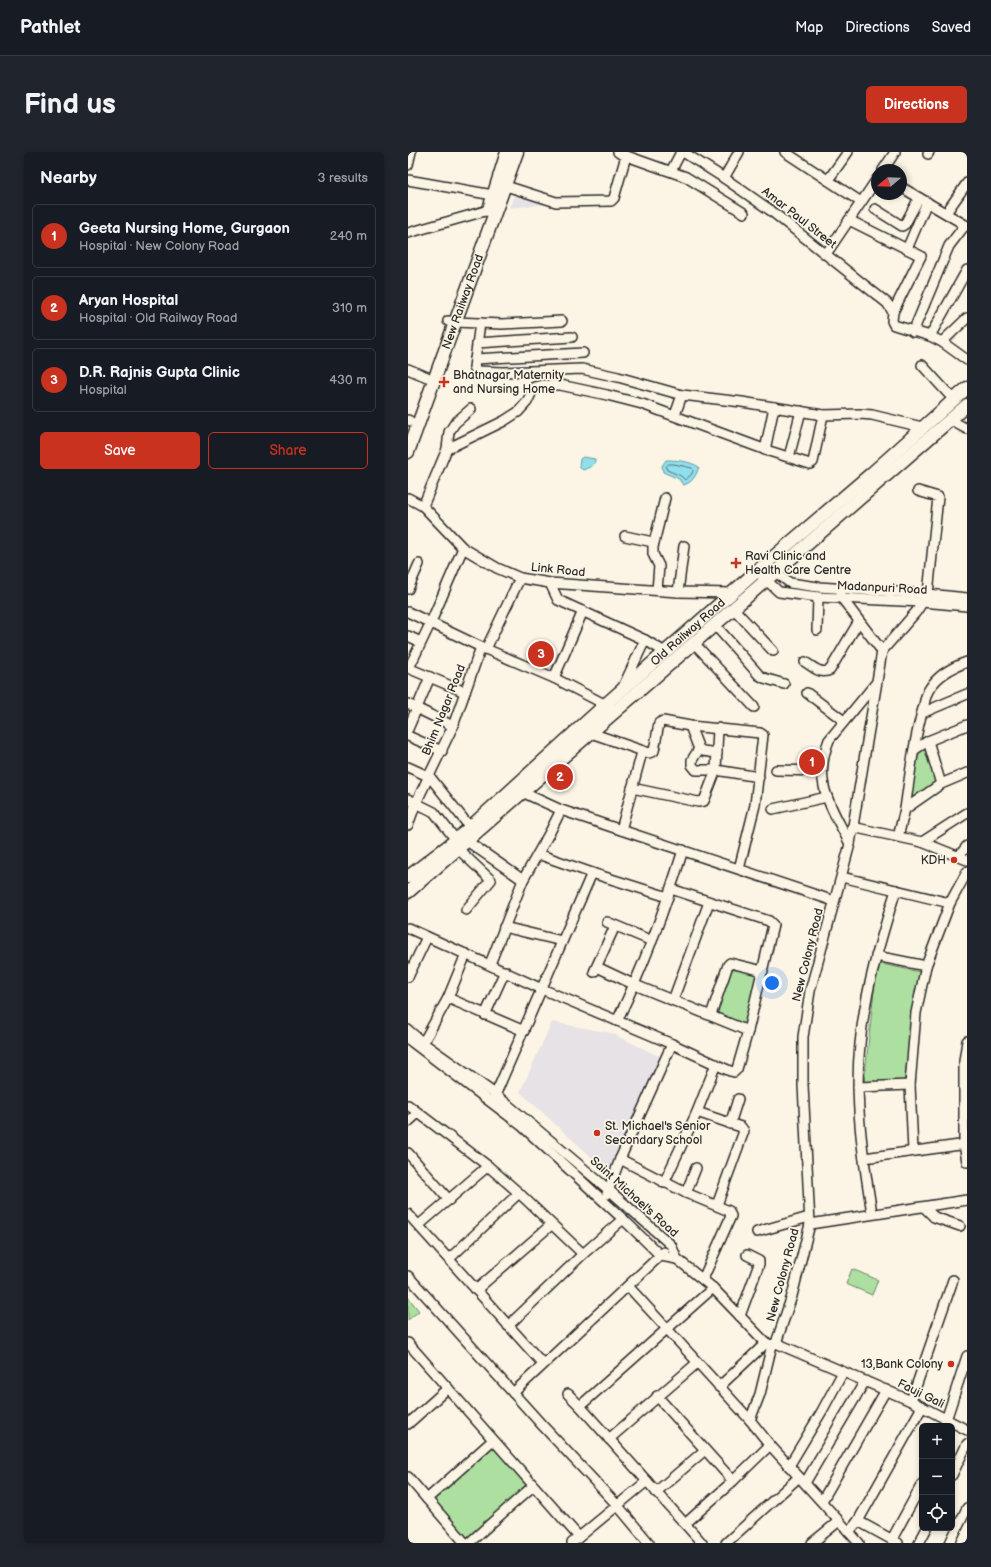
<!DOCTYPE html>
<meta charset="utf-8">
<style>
:root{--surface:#171b24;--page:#20242c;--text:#f1f3f6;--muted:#9ea1a6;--line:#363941;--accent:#c8321e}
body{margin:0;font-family:"Balsamiq Sans",sans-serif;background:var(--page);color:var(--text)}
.controls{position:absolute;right:12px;bottom:12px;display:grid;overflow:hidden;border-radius:6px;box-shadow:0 2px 6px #0003}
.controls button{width:36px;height:36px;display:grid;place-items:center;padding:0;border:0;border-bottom:1px solid var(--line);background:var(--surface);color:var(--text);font:20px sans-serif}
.compass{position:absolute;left:463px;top:12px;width:36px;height:36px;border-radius:50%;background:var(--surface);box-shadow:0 2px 6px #0003;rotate:251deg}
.you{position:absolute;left:364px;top:831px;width:14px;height:14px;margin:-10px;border:3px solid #fff;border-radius:50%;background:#1a73e8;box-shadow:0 0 0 6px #1a73e833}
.badge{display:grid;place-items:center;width:26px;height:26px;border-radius:50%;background:var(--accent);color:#fff;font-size:13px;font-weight:700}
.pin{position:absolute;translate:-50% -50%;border:2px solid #fff;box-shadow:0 1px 4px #0006}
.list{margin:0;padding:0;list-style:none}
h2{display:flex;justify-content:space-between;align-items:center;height:52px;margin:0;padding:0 16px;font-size:17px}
h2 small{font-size:13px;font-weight:400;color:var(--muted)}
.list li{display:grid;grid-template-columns:26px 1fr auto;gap:12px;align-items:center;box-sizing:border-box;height:64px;margin:0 8px 8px;padding:0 8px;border:1px solid var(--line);border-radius:6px}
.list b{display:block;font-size:15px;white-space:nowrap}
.list p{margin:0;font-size:13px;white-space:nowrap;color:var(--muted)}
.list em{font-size:13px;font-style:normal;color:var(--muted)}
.actions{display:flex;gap:8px;padding:12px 16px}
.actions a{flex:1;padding:9px 0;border:1px solid var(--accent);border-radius:6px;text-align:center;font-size:14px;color:var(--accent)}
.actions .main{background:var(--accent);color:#fff}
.icon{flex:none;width:22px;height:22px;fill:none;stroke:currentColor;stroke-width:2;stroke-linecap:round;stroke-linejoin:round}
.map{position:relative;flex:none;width:559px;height:1391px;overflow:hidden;border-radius:6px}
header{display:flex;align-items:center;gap:24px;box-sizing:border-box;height:56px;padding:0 20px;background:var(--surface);border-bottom:1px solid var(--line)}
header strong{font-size:19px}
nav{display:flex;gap:22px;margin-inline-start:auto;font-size:14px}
.intro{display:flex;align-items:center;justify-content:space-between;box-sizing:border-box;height:96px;padding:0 24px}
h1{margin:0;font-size:28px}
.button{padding:10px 18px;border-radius:6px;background:var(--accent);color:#fff;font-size:14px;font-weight:700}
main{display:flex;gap:24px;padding:0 24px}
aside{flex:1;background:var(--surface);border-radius:6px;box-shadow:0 2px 6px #0003}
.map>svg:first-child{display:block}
</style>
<header>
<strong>Pathlet</strong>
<nav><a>Map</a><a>Directions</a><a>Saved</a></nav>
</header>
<div class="intro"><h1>Find us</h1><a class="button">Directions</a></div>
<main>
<aside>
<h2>Nearby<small>3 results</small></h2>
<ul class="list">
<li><span class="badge">1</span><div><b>Geeta Nursing Home, Gurgaon</b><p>Hospital · New Colony Road</p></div><em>240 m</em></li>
<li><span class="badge">2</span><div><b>Aryan Hospital</b><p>Hospital · Old Railway Road</p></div><em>310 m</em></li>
<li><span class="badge">3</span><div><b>D.R. Rajnis Gupta Clinic</b><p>Hospital</p></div><em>430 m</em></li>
</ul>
<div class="actions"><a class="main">Save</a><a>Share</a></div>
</aside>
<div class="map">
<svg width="559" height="1391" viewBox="0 0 559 1391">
<rect width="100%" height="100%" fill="#fcf5e5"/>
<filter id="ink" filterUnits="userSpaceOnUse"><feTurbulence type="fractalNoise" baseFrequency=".025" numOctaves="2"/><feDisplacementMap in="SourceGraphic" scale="8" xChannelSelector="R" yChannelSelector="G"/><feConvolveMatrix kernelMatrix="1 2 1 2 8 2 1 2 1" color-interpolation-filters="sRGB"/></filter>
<g filter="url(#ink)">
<!-- built -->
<g fill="#e6e2e6">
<path d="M108 39 141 52 101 56Z"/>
<path d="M144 870 203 881 255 906 202 1022 112 940Z"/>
</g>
<!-- green -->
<g fill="#addfa0" stroke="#6c8566">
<path d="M517 595 529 630 503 650 509 599Z"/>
<path d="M469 811 512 820 496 930 456 931Z"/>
<path d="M324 813 351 824 337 875 307 862Z"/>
<path d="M444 1117 470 1128 464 1143 438 1132Z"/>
<path d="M0 1145 11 1159 0 1168Z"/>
<path d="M85 1294 120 1333 59 1386 24 1347Z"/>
</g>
<!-- water -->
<g fill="#90dfed" stroke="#68979f">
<path d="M175 305 187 307C187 315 182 315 175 318L171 315 172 307Z"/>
<path d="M258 308C268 308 282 309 291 315 288 323 285 331 275 333L271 327 255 320 254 314Z"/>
</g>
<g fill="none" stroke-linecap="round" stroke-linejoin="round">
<!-- shore -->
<path stroke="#537379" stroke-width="1" d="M261 312H266L284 316 285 319 283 323 277 328 273 324 259 318 258 315Z"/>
<defs>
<g id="minor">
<path d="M210 0 213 2 278 25 336 61"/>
<path d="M275 0 316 26 362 58 479 151 485 160"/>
<path d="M377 0 453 50"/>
<path d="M520 2 521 0"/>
<path d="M0 13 3 0"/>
<path d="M475 18 487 0"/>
<path d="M263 19 273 0"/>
<path d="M316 26 331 0"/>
<path d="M0 28 85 43"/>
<path d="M420 28 440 0"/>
<path d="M98 34 148 50 203 49 206 46 218 4"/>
<path d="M493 35 559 74"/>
<path d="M467 57 494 74 497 72 511 46"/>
<path d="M538 61 559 31"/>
<path d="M441 68 513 104 485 160 484 169 486 173 522 184 534 190 559 208"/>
<path d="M0 81 77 59 87 60"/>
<path d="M499 97 519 50"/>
<path d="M418 102 469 27"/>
<path d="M40 169 47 170 94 172 154 169"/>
<path d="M72 171 66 215 69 219 95 220 174 217 210 225 274 243 334 250 415 263 452 262 464 263 514 275"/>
<path d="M505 180 541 94 557 73"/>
<path d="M522 184 559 118"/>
<path d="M534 190 559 166"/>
<path d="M69 191 164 185"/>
<path d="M67 207 175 201"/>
<path d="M514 213 546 248"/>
<path d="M0 217 19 225"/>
<path d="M267 263 274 243"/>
<path d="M0 268 2 269"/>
<path d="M542 268 559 277"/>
<path d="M39 297 96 269 110 260 119 250 126 235 134 233H152L199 243 234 252 361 299 402 312 405 310 415 263"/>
<path d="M357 298 366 255"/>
<path d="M381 305 393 259"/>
<path d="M0 346 15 354 55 396 89 416 112 426 142 431 270 440 325 441"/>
<path d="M15 354 39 297 41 280 47 271 63 257"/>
<path d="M217 384 245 390"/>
<path d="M362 416 382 431 410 435 520 442 559 446"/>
<path d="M354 424 371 440 410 445 514 450 559 454"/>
<path d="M142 431 150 448 237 488 257 500"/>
<path d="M0 437 11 412"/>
<path d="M249 438 251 414 245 402V395L257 346"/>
<path d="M270 440 276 394"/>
<path d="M433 442V445L474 499"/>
<path d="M325 456 365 499"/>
<path d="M0 460 73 495 146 526 202 555"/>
<path d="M307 473 351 523 356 526 376 532"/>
<path d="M409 478 410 445"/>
<path d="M0 484 13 490"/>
<path d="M286 491 346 555"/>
<path d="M78 497 112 426"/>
<path d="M397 510C405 515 413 523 422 518L451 469"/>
<path d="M0 516 57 540"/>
<path d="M1 516 23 470 55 396"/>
<path d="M146 526 175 459"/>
<path d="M215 535 237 488"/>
<path d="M399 541 436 569"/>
<path d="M0 552 45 574"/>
<path d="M514 561 559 542"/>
<path d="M282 574 291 597 295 599 309 601"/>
<path d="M0 577 22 525"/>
<path d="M183 581 241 601 246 599 251 571 255 569 282 574 352 581 355 583 347 653 331 717"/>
<path d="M0 584 34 599"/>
<path d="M520 589 533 632"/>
<path d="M291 597 284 608V613L288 618H308L351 625"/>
<path d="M506 598 520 589 559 573"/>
<path d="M0 615 22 625 65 679"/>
<path d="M368 618 414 619"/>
<path d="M224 636 290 650 296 649 308 618 310 576"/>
<path d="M114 640 153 658 426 749"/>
<path d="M0 647 26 660 48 688"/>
<path d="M365 657 419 645"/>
<path d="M497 657C502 622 506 587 516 553 517 548 518 541 522 536 530 523 545 515 559 510"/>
<path d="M0 673 8 651 45 574 73 495"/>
<path d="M444 675 514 690 559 708"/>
<path d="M213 678 234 600"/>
<path d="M490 685 497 657 533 632 559 621"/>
<path d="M59 689 115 728"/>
<path d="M514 690 559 661"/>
<path d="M442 692C423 654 404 631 421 588L468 531"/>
<path d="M50 697 83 728 58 758"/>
<path d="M130 702 184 721 260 745"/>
<path d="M551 704 559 694"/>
<path d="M434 725 542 751"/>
<path d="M199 770 244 789"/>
<path d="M96 775 154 789"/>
<path d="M0 776 134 837 264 892 322 919 326 920 329 917 340 879 365 773 361 769 263 737"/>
<path d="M468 804 518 814"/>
<path d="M82 812 115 728 142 680 153 658"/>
<path d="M189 815 227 833 340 879"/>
<path d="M186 820 207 774"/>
<path d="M0 825 19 785"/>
<path d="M40 846 116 879"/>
<path d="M265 848 301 750"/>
<path d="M77 863 97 819"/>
<path d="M303 863 320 813 322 811 355 819"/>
<path d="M209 869C236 814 257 757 275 698"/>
<path d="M0 878 15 891 87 942 201 1038 263 1093 269 1107 305 1136 358 1191 364 1193"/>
<path d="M0 887 114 974 215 1067 253 1104 269 1107"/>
<path d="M559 889 556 909V992L559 1010"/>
<path d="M15 891 40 846 58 802"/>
<path d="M450 935 502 933"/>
<path d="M86 946 184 721"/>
<path d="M0 953 80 1014 111 1041 175 1102"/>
<path d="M289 960 333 975 336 979 309 1053"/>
<path d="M0 970 10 961"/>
<path d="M322 972 330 947"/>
<path d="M505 999 502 933 508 861 518 814 542 751 559 720"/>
<path d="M0 1001 41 1048"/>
<path d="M456 1006 559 992"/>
<path d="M212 1007 278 1041 321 1059 323 1064 295 1127"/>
<path d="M256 1031 289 960 308 912"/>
<path d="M278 1041 288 1016"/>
<path d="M199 1042 212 1007 264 892"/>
<path d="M516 1055 526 1065 552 1074"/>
<path d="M464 1061C455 1006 446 948 452 892 457 839 472 789 488 738"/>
<path d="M0 1062 135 1212"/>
<path d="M402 1072 559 1048"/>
<path d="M11 1073 80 1014"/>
<path d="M349 1080 401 1065"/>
<path d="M41 1107 111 1041"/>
<path d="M0 1124 134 1273 210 1354 241 1391"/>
<path d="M220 1134 342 1268 362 1293 451 1391"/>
<path d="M68 1138 143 1073"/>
<path d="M332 1164 351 1112V1109L339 1103"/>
<path d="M100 1174 175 1102 215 1067"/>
<path d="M0 1191 171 1385"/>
<path d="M368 1191 503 1249 559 1278"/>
<path d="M364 1193 368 1191 384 1144 402 1072 395 933V885L402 839 442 692 474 499 508 460 520 442 530 345 510 339"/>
<path d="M311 1235 358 1191"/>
<path d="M105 1241 256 1100"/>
<path d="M160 1242 172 1254 294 1391"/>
<path d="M249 1244 325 1329"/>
<path d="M503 1249 545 1128"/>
<path d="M172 1254 305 1136"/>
<path d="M342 1268 352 1242 364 1193"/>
<path d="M538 1268 559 1204"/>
<path d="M0 1272 40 1236"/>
<path d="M201 1287 289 1211"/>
<path d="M381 1314 414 1259 435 1220"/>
<path d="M544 1323 559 1292"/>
<path d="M0 1325 57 1391"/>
<path d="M397 1331 457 1229"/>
<path d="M248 1340 297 1298"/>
<path d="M19 1347 85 1288"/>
<path d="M414 1349 478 1238"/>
<path d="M450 1369 490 1391"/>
<path d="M277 1372 325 1329 362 1293"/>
<path d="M441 1380 450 1369 514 1255"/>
<path d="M484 1387 514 1332"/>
<path d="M61 1391 125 1334"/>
<path d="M164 1391 239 1329"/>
<path d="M318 1391 391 1325"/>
<path d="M404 1391 431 1369"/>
<path d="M511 1391 519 1376"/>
<path d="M542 1391 559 1356"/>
</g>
<g id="major">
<path d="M81 57 99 0"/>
<path id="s1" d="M0 300 109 0"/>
<path id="s2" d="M0 725 48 688 198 552 349 419 464 321 559 236"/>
<path d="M0 740 559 253"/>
</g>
</defs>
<!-- minor casing -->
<use href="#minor" stroke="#2b2b2b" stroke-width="12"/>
<!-- major casing -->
<use href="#major" stroke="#2b2b2b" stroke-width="15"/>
<!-- minor -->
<use href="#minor" stroke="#fcf5e5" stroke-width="9"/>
<!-- major -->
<use href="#major" stroke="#fcf5e5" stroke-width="12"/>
</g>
</g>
<!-- markers -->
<g fill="#c8321e" stroke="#fcf5e5" stroke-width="1.5">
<path d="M34 224h4v4h4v4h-4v4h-4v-4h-4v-4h4z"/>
<path d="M326 405h4v4h4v4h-4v4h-4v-4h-4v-4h4z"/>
<circle cx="546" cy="708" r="4"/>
<circle cx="189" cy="981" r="4"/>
<circle cx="543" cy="1212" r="4"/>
</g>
<g text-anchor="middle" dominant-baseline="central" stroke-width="3.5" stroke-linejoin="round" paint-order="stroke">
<!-- street labels -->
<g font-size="12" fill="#2b2b2b" stroke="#fcf5e5">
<text transform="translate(391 66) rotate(38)">Amar Paul Street</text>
<text stroke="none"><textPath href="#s1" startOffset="160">New Railway Road</textPath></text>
<text transform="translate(150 418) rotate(6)">Link Road</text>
<text transform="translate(474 436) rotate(3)">Madanpuri Road</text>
<text stroke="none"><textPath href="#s2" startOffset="372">Old Railway Road</textPath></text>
<text transform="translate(36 558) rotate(-68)">Bhim Nagar Road</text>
<text transform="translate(400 803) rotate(-76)">New Colony Road</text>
<text transform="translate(226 1045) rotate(42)">Saint Michael's Road</text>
<text transform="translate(375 1123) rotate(-75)">New Colony Road</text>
<text transform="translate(513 1242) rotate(26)">Fauji Gali</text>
</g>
<!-- poi labels -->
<g font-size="12" fill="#2b2b2b" stroke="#fcf5e5" text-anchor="start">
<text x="45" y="223">Bhatnagar Maternity<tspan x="45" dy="14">and Nursing Home</tspan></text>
<text x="337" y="404">Ravi Clinic and<tspan x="337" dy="14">Health Care Centre</tspan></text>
<text x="538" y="708" text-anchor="end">KDH</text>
<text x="197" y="974">St. Michael's Senior<tspan x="197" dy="14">Secondary School</tspan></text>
<text x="535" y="1212" text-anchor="end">13,Bank Colony</text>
</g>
</g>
</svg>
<div class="controls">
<button>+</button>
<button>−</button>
<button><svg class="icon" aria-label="locate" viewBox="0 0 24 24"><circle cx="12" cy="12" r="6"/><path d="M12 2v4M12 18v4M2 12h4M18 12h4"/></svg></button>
</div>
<svg class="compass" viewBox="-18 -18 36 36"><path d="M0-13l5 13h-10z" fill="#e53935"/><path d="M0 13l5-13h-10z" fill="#9ea1a6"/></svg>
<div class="you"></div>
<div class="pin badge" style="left:404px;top:610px">1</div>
<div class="pin badge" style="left:152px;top:625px">2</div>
<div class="pin badge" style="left:133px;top:502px">3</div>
</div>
</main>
